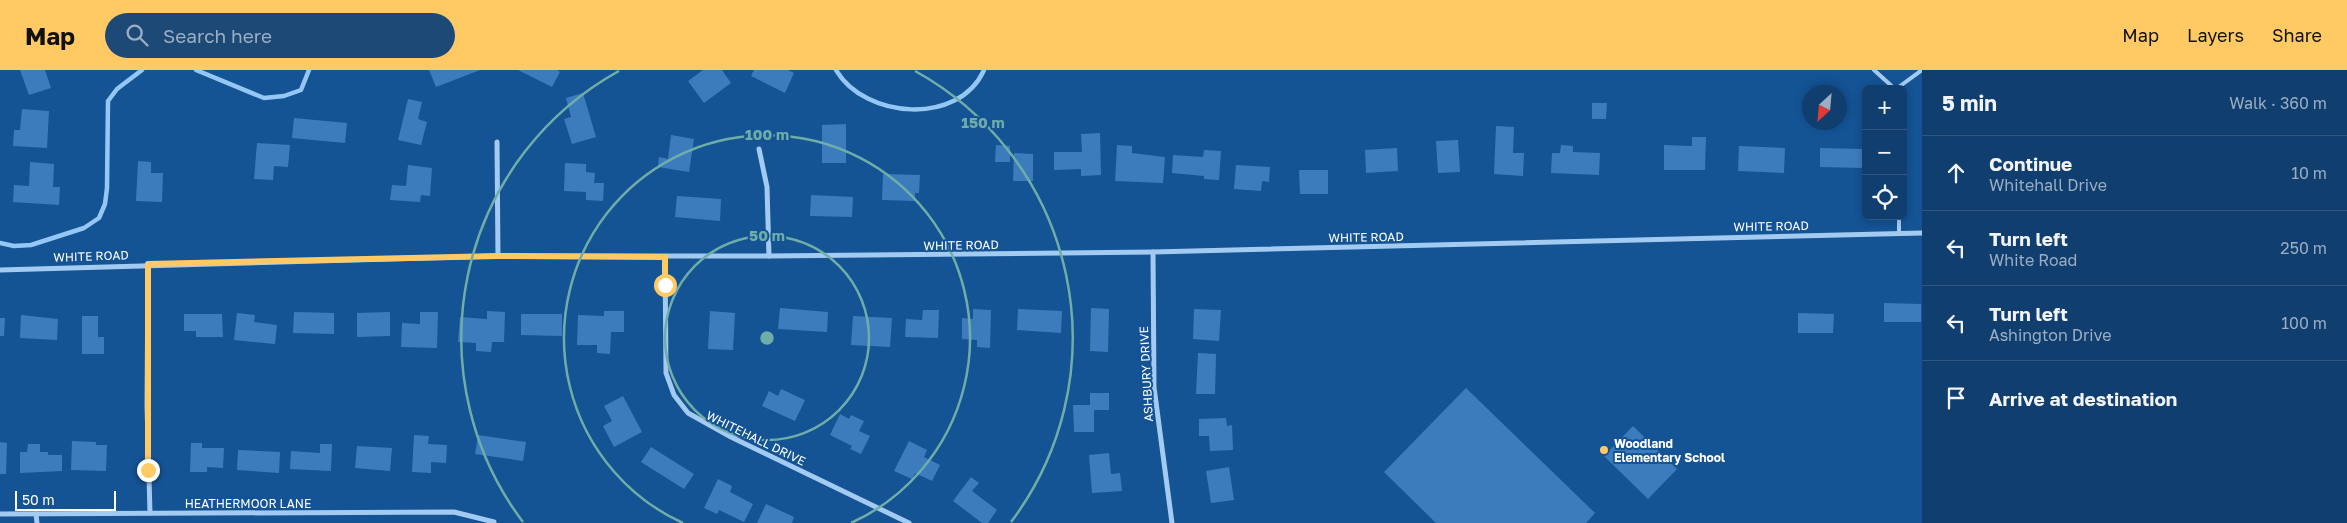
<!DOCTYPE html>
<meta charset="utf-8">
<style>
:root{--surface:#0f3e6f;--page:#1d4977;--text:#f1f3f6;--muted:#9baec3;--line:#2f5782;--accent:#ffca64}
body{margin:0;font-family:"Golos Text",sans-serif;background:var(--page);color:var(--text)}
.controls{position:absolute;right:15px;top:15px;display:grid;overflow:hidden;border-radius:8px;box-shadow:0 2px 8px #0003}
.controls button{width:45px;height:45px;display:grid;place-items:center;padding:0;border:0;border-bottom:1px solid var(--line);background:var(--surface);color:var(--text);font:25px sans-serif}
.compass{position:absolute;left:1802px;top:15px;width:45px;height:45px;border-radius:50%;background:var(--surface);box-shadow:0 2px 8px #0003;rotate:206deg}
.scale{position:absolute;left:15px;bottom:12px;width:101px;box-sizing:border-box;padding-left:5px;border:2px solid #fff;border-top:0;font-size:14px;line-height:18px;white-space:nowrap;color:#fff;-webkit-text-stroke:4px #145394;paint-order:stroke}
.stop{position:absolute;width:15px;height:15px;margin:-11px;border:4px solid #ffca64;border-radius:50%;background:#fff}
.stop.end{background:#ffca64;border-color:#fff;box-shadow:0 1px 5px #0008}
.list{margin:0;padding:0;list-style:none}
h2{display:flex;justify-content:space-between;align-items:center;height:65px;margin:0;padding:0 20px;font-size:21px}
h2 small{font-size:16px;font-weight:400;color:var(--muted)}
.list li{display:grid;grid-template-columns:32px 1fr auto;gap:15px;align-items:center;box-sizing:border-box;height:75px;padding:0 20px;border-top:1px solid var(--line)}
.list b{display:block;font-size:19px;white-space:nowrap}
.list p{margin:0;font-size:16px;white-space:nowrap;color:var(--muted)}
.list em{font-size:16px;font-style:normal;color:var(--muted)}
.icon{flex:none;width:28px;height:28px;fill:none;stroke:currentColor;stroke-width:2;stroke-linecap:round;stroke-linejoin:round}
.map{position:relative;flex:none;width:1922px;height:453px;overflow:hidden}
header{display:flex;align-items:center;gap:30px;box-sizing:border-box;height:70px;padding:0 25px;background:var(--accent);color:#111}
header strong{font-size:24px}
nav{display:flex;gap:28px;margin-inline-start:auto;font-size:18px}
.search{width:350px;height:45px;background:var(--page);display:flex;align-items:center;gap:12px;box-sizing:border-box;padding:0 18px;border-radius:28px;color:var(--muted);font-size:19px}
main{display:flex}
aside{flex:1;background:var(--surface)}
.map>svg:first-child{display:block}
</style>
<header>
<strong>Map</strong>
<div class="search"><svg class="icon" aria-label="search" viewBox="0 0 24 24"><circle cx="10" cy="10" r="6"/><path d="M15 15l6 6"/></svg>Search here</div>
<nav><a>Map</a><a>Layers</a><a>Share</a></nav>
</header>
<main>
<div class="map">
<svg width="1922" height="453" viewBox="0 0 1922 453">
<rect width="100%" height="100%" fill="#145394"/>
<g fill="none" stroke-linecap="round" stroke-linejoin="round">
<!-- stream -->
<g stroke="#95c7f5" stroke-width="4.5">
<path d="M196 0 264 28 284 26 301 20 309 0"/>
<path d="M836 0C865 49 959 56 984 0"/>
<path d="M0 173 14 176 31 175 84 158 99 148 105 134 107 118 108 31 117 19 142 0"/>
</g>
</g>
<!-- building -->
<g fill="#3d7cbc">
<path d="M20 0H45L51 18 29 25Z"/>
<path d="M429 0H480L436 17Z"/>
<path d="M518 0H557L560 2 552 17Z"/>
<path d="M703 0H722L731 13 704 33 688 11Z"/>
<path d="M754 0H788L794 3 785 23 751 6Z"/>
<path d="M583 23 596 67 572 74 564 49 571 47 566 28Z"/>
<path d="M408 29 422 32 418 49 427 52 421 75 398 70Z"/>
<path d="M1592 33H1607L1606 49H1592Z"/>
<path d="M22 39 49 41 47 78 13 76 14 60H20Z"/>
<path d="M294 48 347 53 345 73 292 68Z"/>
<path d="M846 54V93H822V55Z"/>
<path d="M1496 56 1514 57 1513 83H1524L1523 106 1494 104Z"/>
<path d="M1100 63 1101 105 1081 106V99L1054 100V82H1082L1081 64Z"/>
<path d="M671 65 694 69 689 102 658 97 659 87 668 89Z"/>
<path d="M1692 67H1706L1705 100H1664V75L1692 76Z"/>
<path d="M1458 70 1460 102 1438 103 1436 71Z"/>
<path d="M257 73 290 75 288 97 274 96 273 110 254 109Z"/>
<path d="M996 75 1010 76V92H995Z"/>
<path d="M1117 75 1132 76V83L1165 87 1163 113 1115 111Z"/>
<path d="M1561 75 1573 76V82L1600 83 1599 105 1551 103 1552 83H1560Z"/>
<path d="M1739 76 1785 78 1784 103 1738 101Z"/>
<path d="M1397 78 1398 101 1366 103 1365 80Z"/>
<path d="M1820 78 1863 79V98L1820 97Z"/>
<path d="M1204 80 1221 81 1219 110 1204 109V106L1172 103 1173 85 1203 87Z"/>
<path d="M1014 83 1033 84V111H1013Z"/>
<path d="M138 91 151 92V103H163L162 132 136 131Z"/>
<path d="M30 92 54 94 53 117H60L59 135 13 132 14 115 29 116Z"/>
<path d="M565 93 586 94V102L595 103 594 113H604L603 131 586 130V122L564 121Z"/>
<path d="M408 95 432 98 430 126 421 125 420 132 390 130 392 115 406 116Z"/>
<path d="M1236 95 1270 97 1269 112 1262 111 1261 121 1234 119Z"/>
<path d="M1299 100H1328V124H1300Z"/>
<path d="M883 104 920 105 919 123H915V131L882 130Z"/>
<path d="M811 125 853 127 852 147 810 146Z"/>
<path d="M677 126 721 129 720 151 675 147Z"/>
<path d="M1884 233 1921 234V252H1884Z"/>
<path d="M780 238 828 242 827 262 778 259Z"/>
<path d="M1091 238 1109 239 1108 282 1090 281Z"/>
<path d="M973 239 991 240 990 278 977 277V270L962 269V248L973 249Z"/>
<path d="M1018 239 1062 241 1061 263 1017 260Z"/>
<path d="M1194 239 1221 240 1219 271 1193 269Z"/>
<path d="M923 240H939L938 268 905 267 906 249 922 250Z"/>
<path d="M487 241 505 242 504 272H492L491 282 476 281V273L458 272 460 247 487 249Z"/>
<path d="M604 241H624V262H611L610 284 597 283V275H577L578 245 604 246Z"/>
<path d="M710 241 735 243 733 280 708 279Z"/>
<path d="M294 242 334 243V264L293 263Z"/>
<path d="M390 242V266L357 267V243Z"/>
<path d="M420 242H438L437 278 401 277 402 253 420 254Z"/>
<path d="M237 243 255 245 254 252 277 255 275 274 234 270Z"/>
<path d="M1798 243 1834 244 1833 263H1798Z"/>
<path d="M184 244H222L223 267H196V261H184Z"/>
<path d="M521 244H562V266L521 265Z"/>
<path d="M21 245 58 249 57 270 20 268Z"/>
<path d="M82 246H98V267H104V284H82Z"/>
<path d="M853 246 892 248 890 277 851 275Z"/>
<path d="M0 248H5L4 266H0Z"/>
<path d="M1198 283 1216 284 1215 324H1196Z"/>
<path d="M1466 318 1595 443 1586 453H1436L1384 402Z"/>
<path d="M781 319 805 330 795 351 762 336 769 321 778 326Z"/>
<path d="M1090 323H1109V340H1094V362H1074L1073 335H1090Z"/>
<path d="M623 326 642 362 614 377 603 356 612 351 604 336Z"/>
<path d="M840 344 849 349 851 345 864 351 859 361 870 366 861 384 850 379 852 376 830 365Z"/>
<path d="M1226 348 1227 356 1232 355 1233 380 1210 381 1209 366H1199V349Z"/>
<path d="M1633 356 1677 399 1648 429 1604 386Z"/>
<path d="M414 365 429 366 428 374 447 375 446 393 431 392V403L412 402Z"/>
<path d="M478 365 526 372 523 391 475 384Z"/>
<path d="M72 371 96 372V375H107L106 401 71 400Z"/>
<path d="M909 371 927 380 924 387 940 395 932 411 915 403 912 409 894 401Z"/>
<path d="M0 372 7 373 6 404H0Z"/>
<path d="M191 373H202V378H224L223 398 207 397V402H190Z"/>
<path d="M28 374H40V382H48V385H62V401L20 403V382H27Z"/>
<path d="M320 374H332L331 401 290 399 291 381 320 383Z"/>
<path d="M357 376 392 378 390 401 355 398Z"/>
<path d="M651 377 694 404 684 419 641 392Z"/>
<path d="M238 380 280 382 279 403 237 400Z"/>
<path d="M1109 383 1111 404 1120 403 1122 421 1092 423 1089 385Z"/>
<path d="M1229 397 1234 430 1211 433 1206 401Z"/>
<path d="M971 407 979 413 972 421 997 440 988 453H982L953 431Z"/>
<path d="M718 409 732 416 730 422 753 434 744 452 719 440 717 444 704 438Z"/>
<path d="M766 434 794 447 792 453H757Z"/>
</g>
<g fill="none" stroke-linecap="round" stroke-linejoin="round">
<!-- service -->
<g stroke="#a3cbf2" stroke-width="4">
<path d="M1874 0 1895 19"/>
<path d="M1896 19 1922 0"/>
<path d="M1899 146V163"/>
</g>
<!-- minor -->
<g stroke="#a3cbf2" stroke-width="5">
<path d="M497 72 498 186"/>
<path d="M759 79 767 117 769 186"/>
<path d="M1153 182 1154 317 1172 453"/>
<path d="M665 187 666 303 674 325 688 343 731 367 909 453"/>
<path d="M148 194 147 336 150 443"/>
<path d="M0 200 498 186H769L1153 182 1922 163"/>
<path d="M0 444 454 442 494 452"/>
<path d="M36 444 37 453"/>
</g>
</g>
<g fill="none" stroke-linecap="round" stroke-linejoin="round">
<!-- route -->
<path stroke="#ffca64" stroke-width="6" d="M148 400V194L498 186 665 187V215"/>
</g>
<!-- distance rings -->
<g fill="none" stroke="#6fada8" stroke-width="2.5">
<circle cx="767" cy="268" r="102"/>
<path d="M683 453A203 203 0 1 1 851 453"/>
<path d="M523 452A305 305 0 0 1 619 1M915 1A305 305 0 0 1 1011 452"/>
</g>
<!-- markers -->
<circle fill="#ffca64" stroke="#145394" stroke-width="2" cx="1604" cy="380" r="5"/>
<g text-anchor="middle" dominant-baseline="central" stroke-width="4" stroke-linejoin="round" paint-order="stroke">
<!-- street labels -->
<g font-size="12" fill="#fff" stroke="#145394">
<text transform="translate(1771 156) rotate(-1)">WHITE ROAD</text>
<text transform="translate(1366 167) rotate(-1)">WHITE ROAD</text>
<text transform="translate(961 175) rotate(-1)">WHITE ROAD</text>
<text transform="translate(91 186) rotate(-2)">WHITE ROAD</text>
<text transform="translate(1146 304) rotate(-93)">ASHBURY DRIVE</text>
<text transform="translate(756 368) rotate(26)">WHITEHALL DRIVE</text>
<text x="248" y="433">HEATHERMOOR LANE</text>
</g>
<!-- poi labels -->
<g font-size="12" font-weight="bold" fill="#fff" stroke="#145394" text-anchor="start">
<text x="1614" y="373">Woodland<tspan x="1614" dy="14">Elementary School</tspan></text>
</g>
</g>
<circle cx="767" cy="268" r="8" fill="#6fada8" stroke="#145394" stroke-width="2.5"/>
<g font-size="15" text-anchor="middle" font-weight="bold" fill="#6fada8" stroke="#145394" stroke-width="4" stroke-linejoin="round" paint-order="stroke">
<text x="983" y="58">150 m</text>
<text x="767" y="70">100 m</text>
<text x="767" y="171">50 m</text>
</g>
</svg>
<div class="controls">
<button>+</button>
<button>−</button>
<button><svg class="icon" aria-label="locate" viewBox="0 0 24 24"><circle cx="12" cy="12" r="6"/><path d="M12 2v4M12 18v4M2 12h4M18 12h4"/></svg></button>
</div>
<svg class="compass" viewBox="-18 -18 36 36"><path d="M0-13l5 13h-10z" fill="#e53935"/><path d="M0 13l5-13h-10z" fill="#9baec3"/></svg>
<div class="scale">50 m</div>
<div class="stop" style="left:665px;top:215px"></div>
<div class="stop end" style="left:148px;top:400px"></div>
</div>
<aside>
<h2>5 min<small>Walk · 360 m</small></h2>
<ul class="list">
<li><svg class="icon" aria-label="ahead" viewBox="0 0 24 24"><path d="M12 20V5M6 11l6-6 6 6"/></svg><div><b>Continue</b><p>Whitehall Drive</p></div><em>10 m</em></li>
<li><svg class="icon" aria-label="left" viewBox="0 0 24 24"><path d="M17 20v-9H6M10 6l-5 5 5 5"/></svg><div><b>Turn left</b><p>White Road</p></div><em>250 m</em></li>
<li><svg class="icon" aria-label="left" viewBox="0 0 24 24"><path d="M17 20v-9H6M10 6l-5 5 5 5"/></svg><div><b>Turn left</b><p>Ashington Drive</p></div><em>100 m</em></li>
<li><svg class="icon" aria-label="arrive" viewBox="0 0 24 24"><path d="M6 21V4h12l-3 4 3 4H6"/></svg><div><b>Arrive at destination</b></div></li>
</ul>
</aside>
</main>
